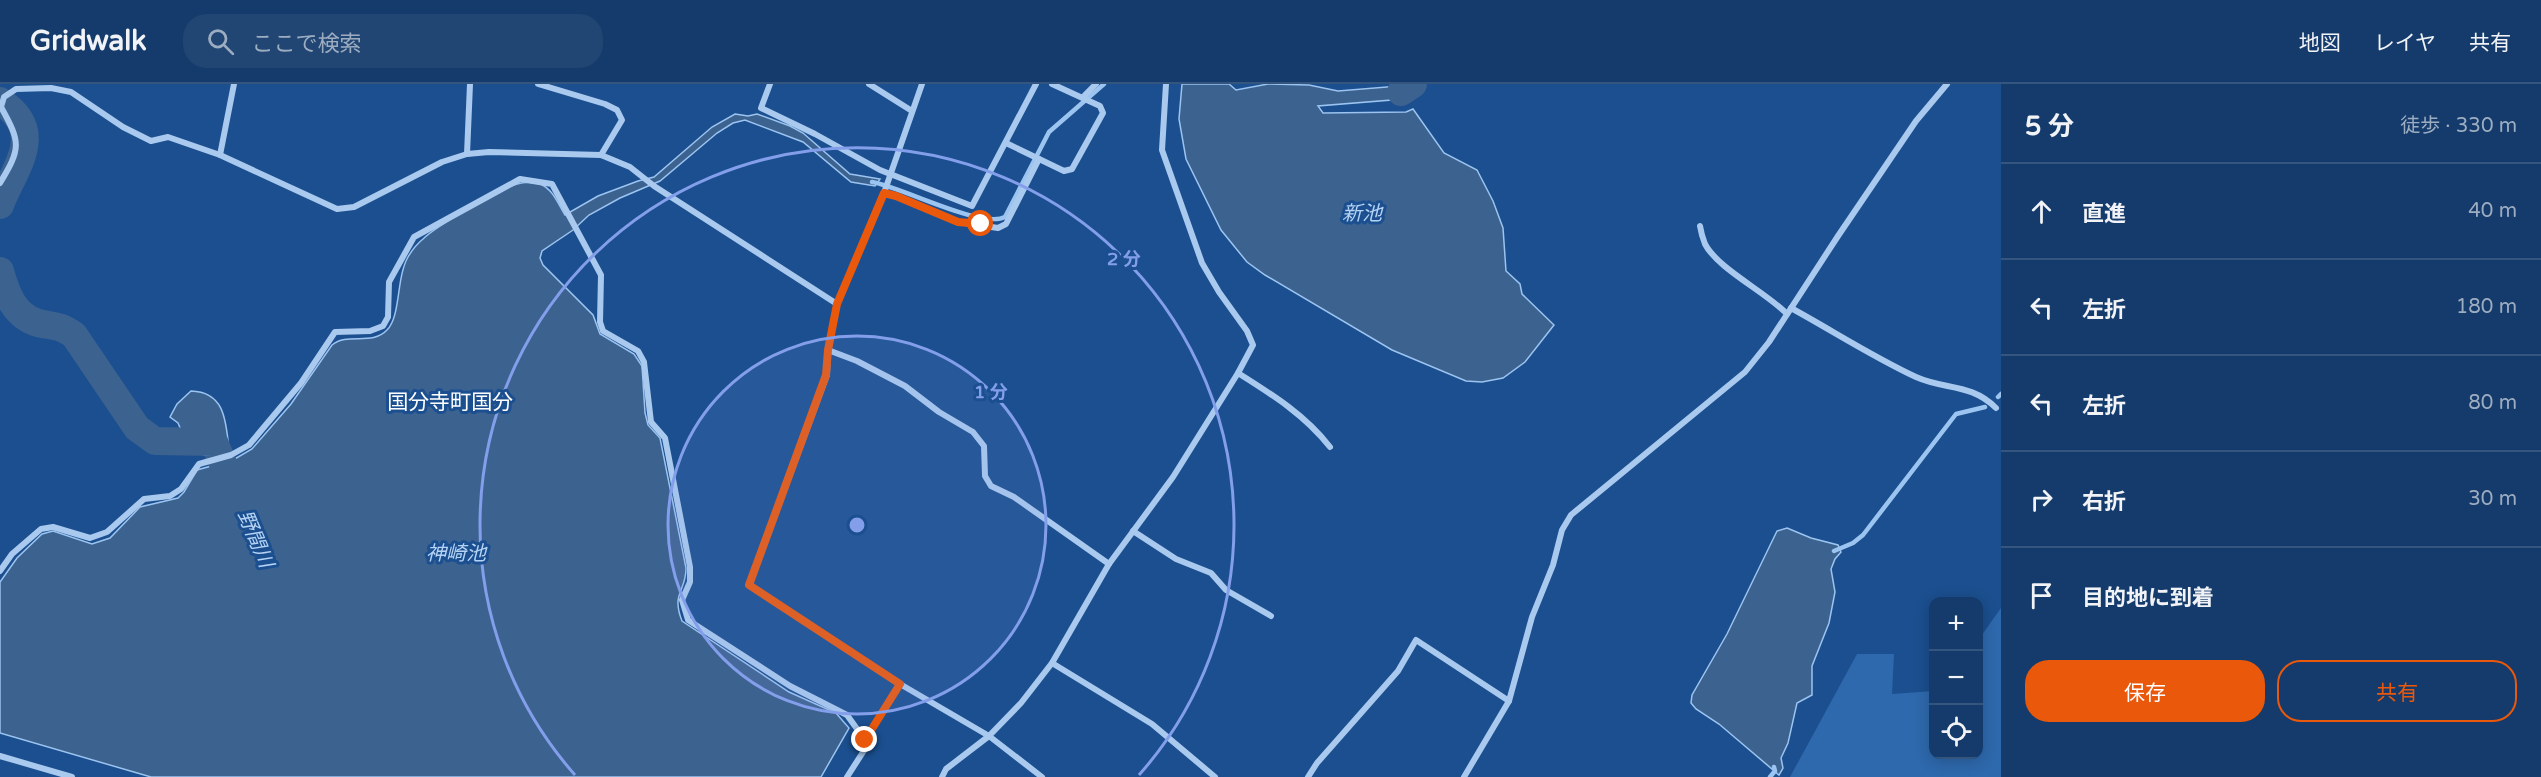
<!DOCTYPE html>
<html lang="ja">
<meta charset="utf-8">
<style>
:root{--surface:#143b6b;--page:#214673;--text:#f1f3f6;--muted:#9dadc1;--line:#33557e;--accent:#ea580c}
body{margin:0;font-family:"Varela Round","Noto Sans JP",sans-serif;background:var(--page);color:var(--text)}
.controls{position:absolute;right:18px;bottom:18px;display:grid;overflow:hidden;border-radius:12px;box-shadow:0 3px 15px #0003}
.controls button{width:54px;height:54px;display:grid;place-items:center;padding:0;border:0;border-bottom:2px solid var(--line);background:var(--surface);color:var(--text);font:30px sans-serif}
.stop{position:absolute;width:18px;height:18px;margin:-14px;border:4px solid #ea580c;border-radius:50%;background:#fff}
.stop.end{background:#ea580c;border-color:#fff;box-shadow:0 2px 6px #0008}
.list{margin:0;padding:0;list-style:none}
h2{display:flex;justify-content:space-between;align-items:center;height:78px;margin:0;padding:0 24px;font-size:26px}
h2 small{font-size:20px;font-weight:400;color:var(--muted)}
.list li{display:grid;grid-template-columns:39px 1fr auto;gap:18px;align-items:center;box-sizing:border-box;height:96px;padding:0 24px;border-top:2px solid var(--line)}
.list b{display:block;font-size:22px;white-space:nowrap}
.list em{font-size:20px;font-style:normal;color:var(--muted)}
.actions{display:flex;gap:12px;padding:18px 24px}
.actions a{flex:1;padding:14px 0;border:2px solid var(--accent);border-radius:24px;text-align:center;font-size:21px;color:var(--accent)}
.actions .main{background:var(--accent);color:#fff}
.icon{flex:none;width:33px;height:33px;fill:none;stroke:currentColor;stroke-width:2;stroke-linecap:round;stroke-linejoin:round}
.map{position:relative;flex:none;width:2001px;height:693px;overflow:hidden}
header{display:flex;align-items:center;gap:36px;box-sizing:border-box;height:84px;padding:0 30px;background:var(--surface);border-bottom:2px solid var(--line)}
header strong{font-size:28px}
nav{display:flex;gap:33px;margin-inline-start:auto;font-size:21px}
.search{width:420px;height:54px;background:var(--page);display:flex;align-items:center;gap:15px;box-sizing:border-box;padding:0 21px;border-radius:24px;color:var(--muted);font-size:22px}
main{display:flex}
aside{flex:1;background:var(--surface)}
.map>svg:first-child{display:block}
</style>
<header>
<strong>Gridwalk</strong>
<div class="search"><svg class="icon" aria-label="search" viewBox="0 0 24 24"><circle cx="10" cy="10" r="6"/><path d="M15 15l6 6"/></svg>ここで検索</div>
<nav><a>地図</a><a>レイヤ</a><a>共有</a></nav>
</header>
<main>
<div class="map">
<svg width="2001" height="693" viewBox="0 0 2001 693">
<rect width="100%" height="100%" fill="#1b4f8f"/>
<!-- green -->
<path fill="#2e69ad" d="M2001 524V693H1790L1857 570H1894L1892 610 1933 607 1934 670H1978L1979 555Z"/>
<!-- water -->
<g fill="#3c6290" stroke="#9cc4f0" stroke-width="1.5">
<path d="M1182 0H1229L1236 6 1268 0 1309 1 1338 7 1399 2 1404 15 1318 22 1323 29 1406 28 1413 25 1444 69 1477 86 1493 117 1503 144 1506 187 1520 200 1522 210 1554 241 1525 278 1503 294 1482 298 1466 297 1392 266 1265 191 1247 178 1221 146 1186 75 1179 35Z"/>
<path d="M735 30 748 32 757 30 790 42 803 49 850 90 880 95 875 102 851 98 803 58 745 36 733 39 717 49 660 97 620 114 589 131 573 146 542 167 540 174 543 181 593 231 600 250 634 270 642 282 645 329 648 341 660 354 686 484C686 508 671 509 682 537L789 608 836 629 849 644 821 693H151L0 649V498L17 474 42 450 53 447 92 460 110 454 140 423 178 414 184 408 197 386 233 376 252 365 291 320 332 261C348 248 372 262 387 246 401 232 396 194 408 173 412 166 417 160 423 155 436 142 499 106 517 100 524 98 533 98 540 100 553 105 558 120 565 131L598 112 638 97 654 93 712 43Z"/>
<path d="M191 307C226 308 226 339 229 366L207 372 189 365 178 339 170 333 177 320Z"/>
<path d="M1787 444 1811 454 1838 461 1841 468 1835 475 1831 485 1835 508 1829 539 1812 582V611L1797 619 1788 659 1781 674 1783 684 1779 691 1719 640 1696 625 1691 619 1692 611 1727 550 1777 447Z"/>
</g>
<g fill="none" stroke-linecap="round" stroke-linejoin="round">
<!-- stream -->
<g stroke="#9cc4f0" stroke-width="4.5">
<path d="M872 98C902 103 981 145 1005 133L1049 48 1104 0"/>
<path d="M1998 313 2001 310"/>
<path d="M1834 467 1853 459 1863 451 1956 330 1985 323"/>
<path d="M1770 693 1775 687 1774 683"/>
</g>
<!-- river -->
<g stroke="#3c6290" stroke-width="28">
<path d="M1401 8 1413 0"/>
<path d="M0 17C48 48 14 84 0 121"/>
<path d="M0 187C6 209 14 232 38 239 55 243 58 240 74 251L137 344 155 357 214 358 235 408"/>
</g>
<!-- minor -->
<g stroke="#a9c9ee" stroke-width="6">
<path d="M538 0 605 20 617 26 622 36 601 71"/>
<path d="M770 0 761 24 815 50 880 86 972 122 1036 0"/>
<path d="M869 0 912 27"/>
<path d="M1083 13 1096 0"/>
<path d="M1006 59 1064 87 1072 85 1103 29 1100 22 1052 0"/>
<path d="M467 70 470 0"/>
<path d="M220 71 234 0"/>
<path d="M0 99C21 64 21 59 1 23L4 13 16 5 51 4 71 8 123 43 151 57 168 53 220 71 337 125 354 123 442 78 467 70 489 68 601 71 630 83 654 102 837 220 828 266 827 291 749 501 900 600 989 652 1042 693"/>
<path d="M884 109 896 112 958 138 998 144 1006 140 1039 75"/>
<path d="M1700 142C1701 148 1703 155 1705 160 1718 185 1766 208 1787 230"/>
<path d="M837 220 884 109 922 0"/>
<path d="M1791 224C1833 247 1873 273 1916 293 1945 306 1971 299 1996 324"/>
<path d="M828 266 857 277 905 302 939 328 973 348 984 362 985 392 991 402 1014 413 1109 480"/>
<path d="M1238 289C1273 311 1305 331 1330 363"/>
<path d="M1133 447 1176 475 1211 489 1226 506 1271 532"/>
<path d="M0 487 12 470 41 445 53 443 90 454 107 448 144 415 170 412 181 405 199 380 231 371 249 361 301 299 335 248 370 247 383 242 388 233 389 198 414 153 520 95 552 100 601 191 600 238 603 247 638 267 644 278 651 338 665 354 690 483V498L682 516 688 536 790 602 847 631 865 656"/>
<path d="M1052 579 1152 640 1215 693"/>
<path d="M0 672 72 693"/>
<path d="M847 693 865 665V656L900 600"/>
<path d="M942 693 946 685 989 652 1021 619 1052 579 1109 480 1173 393 1238 289 1253 261 1247 247 1219 208 1202 179 1162 66 1166 0"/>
<path d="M1308 693 1317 679 1398 587 1416 556 1509 617"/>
<path d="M1464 693 1509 617 1532 533 1553 481 1562 446 1571 431 1745 288 1769 258 1838 152 1916 37 1947 0"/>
</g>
</g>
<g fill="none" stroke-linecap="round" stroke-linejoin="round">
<!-- route -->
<path stroke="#ea580c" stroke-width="8" d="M865 656 900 600 749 501 826 291 828 266 837 220 884 109 896 112 958 138 981 140"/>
</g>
<!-- distance rings -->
<circle cx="857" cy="441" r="189" fill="#839eea" fill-opacity=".12"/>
<g fill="none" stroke="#839eea" stroke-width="3">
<circle cx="857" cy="441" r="189"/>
<path d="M575 691A377 377 0 1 1 1139 691"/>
</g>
<g text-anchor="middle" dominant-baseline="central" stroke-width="6" stroke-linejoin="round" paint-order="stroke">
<!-- water labels -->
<g font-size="20" font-style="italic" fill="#b5d3f5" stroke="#1b4f8f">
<text x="1362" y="130">新池</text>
<text transform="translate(255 455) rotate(67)">野間川</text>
<text x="456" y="470">神崎池</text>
</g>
<!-- quarter labels -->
<g font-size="21" fill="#fff" stroke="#1b4f8f">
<text x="450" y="318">国分寺町国分</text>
</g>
</g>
<circle cx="857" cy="441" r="9" fill="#839eea" stroke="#1b4f8f" stroke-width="3"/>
<g font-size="18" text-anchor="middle" font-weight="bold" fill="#839eea" stroke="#1b4f8f" stroke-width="6" stroke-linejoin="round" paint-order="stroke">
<text x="1124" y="181">2 分</text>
<text x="991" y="314">1 分</text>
</g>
</svg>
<div class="controls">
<button>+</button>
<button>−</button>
<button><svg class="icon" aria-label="locate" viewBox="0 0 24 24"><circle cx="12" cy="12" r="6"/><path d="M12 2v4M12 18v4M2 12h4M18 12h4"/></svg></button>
</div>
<div class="stop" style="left:981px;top:140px"></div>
<div class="stop end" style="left:865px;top:656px"></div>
</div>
<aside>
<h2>5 分<small>徒歩 · 330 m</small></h2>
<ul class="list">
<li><svg class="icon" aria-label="ahead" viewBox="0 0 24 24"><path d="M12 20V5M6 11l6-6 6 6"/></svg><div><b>直進</b></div><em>40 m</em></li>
<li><svg class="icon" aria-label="left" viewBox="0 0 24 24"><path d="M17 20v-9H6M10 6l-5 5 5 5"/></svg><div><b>左折</b></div><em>180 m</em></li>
<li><svg class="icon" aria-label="left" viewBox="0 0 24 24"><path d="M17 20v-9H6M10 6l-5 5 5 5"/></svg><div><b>左折</b></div><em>80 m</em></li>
<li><svg class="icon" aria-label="right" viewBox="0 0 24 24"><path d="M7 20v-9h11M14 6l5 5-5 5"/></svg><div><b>右折</b></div><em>30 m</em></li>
<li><svg class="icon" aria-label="arrive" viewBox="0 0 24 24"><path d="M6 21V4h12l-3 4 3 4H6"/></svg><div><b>目的地に到着</b></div></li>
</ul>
<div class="actions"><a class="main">保存</a><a>共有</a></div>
</aside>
</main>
